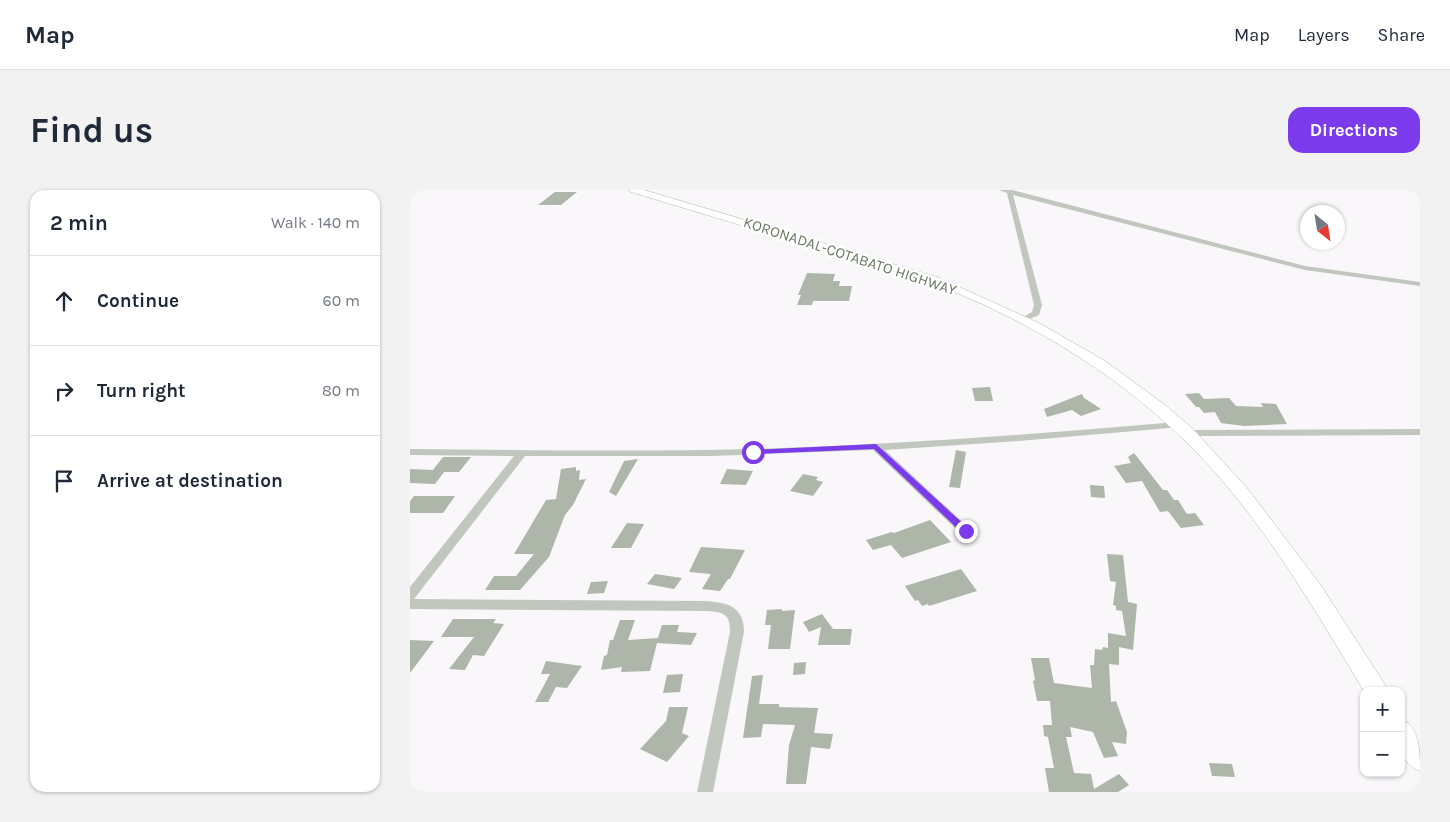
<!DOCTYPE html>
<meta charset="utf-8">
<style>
:root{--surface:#fff;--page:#f2f2f3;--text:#1f2937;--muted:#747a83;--line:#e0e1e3;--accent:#7c3aed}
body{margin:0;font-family:Karla,sans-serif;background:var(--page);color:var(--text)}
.controls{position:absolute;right:15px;bottom:15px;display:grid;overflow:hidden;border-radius:10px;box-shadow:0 1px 4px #0004}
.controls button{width:45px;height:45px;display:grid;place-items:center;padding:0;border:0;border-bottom:1px solid var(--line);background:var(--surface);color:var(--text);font:25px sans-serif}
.compass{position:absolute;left:890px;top:15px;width:45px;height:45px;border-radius:50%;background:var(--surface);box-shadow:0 1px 4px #0004;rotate:150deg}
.stop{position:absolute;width:15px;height:15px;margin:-11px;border:4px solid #7c3aed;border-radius:50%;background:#fff}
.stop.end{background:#7c3aed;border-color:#fff;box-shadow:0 1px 5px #0008}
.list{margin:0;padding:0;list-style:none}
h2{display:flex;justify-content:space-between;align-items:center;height:65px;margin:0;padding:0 20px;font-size:21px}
h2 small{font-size:16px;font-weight:400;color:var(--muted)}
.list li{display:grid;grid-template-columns:32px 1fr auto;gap:15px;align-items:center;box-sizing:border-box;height:90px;padding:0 20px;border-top:1px solid var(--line)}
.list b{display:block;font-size:19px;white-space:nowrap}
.list em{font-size:16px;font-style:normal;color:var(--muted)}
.icon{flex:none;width:28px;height:28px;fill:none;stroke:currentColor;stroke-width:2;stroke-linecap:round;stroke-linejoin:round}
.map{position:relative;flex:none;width:1010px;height:602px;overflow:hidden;border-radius:15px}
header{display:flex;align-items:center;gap:30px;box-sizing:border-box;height:70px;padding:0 25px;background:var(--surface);border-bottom:1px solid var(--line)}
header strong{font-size:24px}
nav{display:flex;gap:28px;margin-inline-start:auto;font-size:18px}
.intro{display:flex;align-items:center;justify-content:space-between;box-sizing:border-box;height:120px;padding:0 30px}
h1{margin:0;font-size:35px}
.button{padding:12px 22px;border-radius:15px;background:var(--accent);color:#fff;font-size:18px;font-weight:700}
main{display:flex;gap:30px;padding:0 30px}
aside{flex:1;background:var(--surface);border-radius:15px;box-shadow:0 1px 4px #0004}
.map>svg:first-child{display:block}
</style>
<header>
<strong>Map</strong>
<nav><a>Map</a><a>Layers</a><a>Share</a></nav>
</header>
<div class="intro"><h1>Find us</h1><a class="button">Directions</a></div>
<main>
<aside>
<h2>2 min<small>Walk · 140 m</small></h2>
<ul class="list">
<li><svg class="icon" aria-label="ahead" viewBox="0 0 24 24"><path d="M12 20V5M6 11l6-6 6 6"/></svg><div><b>Continue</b></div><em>60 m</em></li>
<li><svg class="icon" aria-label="right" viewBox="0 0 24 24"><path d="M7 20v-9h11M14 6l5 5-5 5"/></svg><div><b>Turn right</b></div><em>80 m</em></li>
<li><svg class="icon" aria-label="arrive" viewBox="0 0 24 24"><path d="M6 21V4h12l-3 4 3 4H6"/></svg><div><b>Arrive at destination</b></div></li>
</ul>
</aside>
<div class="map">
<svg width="1010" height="602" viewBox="0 0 1010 602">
<rect width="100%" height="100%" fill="#f9f7f9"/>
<!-- building -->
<g fill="#aeb5a9">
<path d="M145 2H167L151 15H128Z"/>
<path d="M397 83 425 84 423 91H430L429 96H442L439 111H403L402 115H387L391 105H388Z"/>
<path d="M580 197 583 211H565L562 198Z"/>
<path d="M789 203 794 209 819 208 826 216 853 217 851 213 866 214 877 234 834 236 811 233 805 222 794 223 789 217H786L775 204Z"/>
<path d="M672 204 674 208 691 219 671 226 662 220 637 227 634 219Z"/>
<path d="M546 260 556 262 550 298 539 297Z"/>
<path d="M724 263 753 300H757L764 310H768L777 324 785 323 794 335 771 338 758 321 750 322 732 291 716 293 704 276 721 273 718 267Z"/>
<path d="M33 267H61L49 282H34L25 294 0 293V279L23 280Z"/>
<path d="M228 269 206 306 199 302 214 271Z"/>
<path d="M166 277V281L170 280 169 290 176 289 163 315 155 325 139 367 110 400H75L84 386H106L124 364H104L136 310 146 309 151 279Z"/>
<path d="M317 279 343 281 336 295 310 294Z"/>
<path d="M393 284 408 287 406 290 413 292 403 306 380 301Z"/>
<path d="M680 295 694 296 695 308 681 307Z"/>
<path d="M4 306H45L33 323H0V311Z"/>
<path d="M520 330 541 352 492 368 481 355 463 360 456 350 482 342 484 343Z"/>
<path d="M217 333 234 334 221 358H201Z"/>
<path d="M291 357 335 360 320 389H318L310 401 292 399 301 384 279 382Z"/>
<path d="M697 364 713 365 718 412 727 414 723 460 709 457V475L699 474 701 512 706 511 717 542 716 554 702 552 708 566 694 568 683 542 660 537 662 547H656L664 583 681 584 684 599 709 584 719 595 708 602H639L635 578H644L638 547 634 546 633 535H642L640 511H627L623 491 625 490 621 468H639L644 493 682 498 680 475H684L685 459 692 460 693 457 698 458V443L716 446 712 421 706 420V416L703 415 706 392 700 391Z"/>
<path d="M551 379 567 401 519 416 518 414 512 416 508 410 505 411 495 396Z"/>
<path d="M245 384 272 388 264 399 237 394Z"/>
<path d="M198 391 194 403 177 404 181 392Z"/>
<path d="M372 419V421L385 420 380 459H358L361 435H355L357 420Z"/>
<path d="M412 424 423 439H442L440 455H408L411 437 399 442 393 432Z"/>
<path d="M43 429H86L83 433 94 434 74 466 63 465 55 480 39 479 64 447H31Z"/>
<path d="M210 430H225L218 450 248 448 252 435H269L267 442 287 443 281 455 247 453 240 481 211 482 212 477 191 480 194 466 197 465 200 450H203Z"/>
<path d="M0 450 24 451 0 483Z"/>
<path d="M136 471 172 476 157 498 146 497 138 512H125L140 484H131Z"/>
<path d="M396 472 395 484 383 485 384 473Z"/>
<path d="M273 484 270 502 253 503 257 485Z"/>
<path d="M353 485 349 514H369V517L408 518 404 543 423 544 420 559 401 557 396 594H376L379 555 385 535 353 534 351 547 333 548 342 486Z"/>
<path d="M259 517H278L272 543 279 546 257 572 230 559 256 531Z"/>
<path d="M799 573 822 574 825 587 802 586Z"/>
</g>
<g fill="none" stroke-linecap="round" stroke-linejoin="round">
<defs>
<g id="trunk">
<path d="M219 0H234L527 87 629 133 695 171 755 215 783 239 837 298 910 394 979 501H954C900 412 846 318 770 246 703 181 606 123 518 92 486 81 453 73 420 63 354 42 287 22 221 2Z"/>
<path d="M991 529C1010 537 1010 561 1010 581 987 573 991 550 991 529Z"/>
</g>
</defs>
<!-- trunk casing -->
<use href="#trunk" stroke="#b3b8b1" stroke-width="1"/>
<!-- minor -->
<g fill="#c1c6bf" fill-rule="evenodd">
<path d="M589 0H602L895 76 1010 92V96L895 80 603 5 632 115 629 125 612 132 608 130 622 122 624 115 597 3Z"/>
<path d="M767 232 771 233 772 235 771 237 609 251 475 260 559 338 561 341 559 344H551L463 260 301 266H115L4 409 297 411C319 413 334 417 334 442L303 602H287L320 442C320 424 314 422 297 421L0 419V397L104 266 0 265V259C114 260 229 262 343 259 485 255 626 244 767 232Z"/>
<path d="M1010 239V245L776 246 771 243 776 240Z"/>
</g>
<!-- trunk -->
<use href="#trunk" fill="#fff" fill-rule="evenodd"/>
</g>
<!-- route -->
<path fill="#7c3aed" d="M466 254 559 339V343H552L464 259 343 264 339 262 343 260Z"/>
<g text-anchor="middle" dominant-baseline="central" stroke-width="5" stroke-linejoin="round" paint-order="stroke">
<!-- street labels -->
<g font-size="15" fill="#6b7963" stroke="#fff">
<text transform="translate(440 66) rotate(18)">KORONADAL-COTABATO HIGHWAY</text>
</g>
</g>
</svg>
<div class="controls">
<button>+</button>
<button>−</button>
</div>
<svg class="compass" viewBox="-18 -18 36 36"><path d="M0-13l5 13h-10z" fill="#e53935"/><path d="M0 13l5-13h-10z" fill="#747a83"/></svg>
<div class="stop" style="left:343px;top:262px"></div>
<div class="stop end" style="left:556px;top:341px"></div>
</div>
</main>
